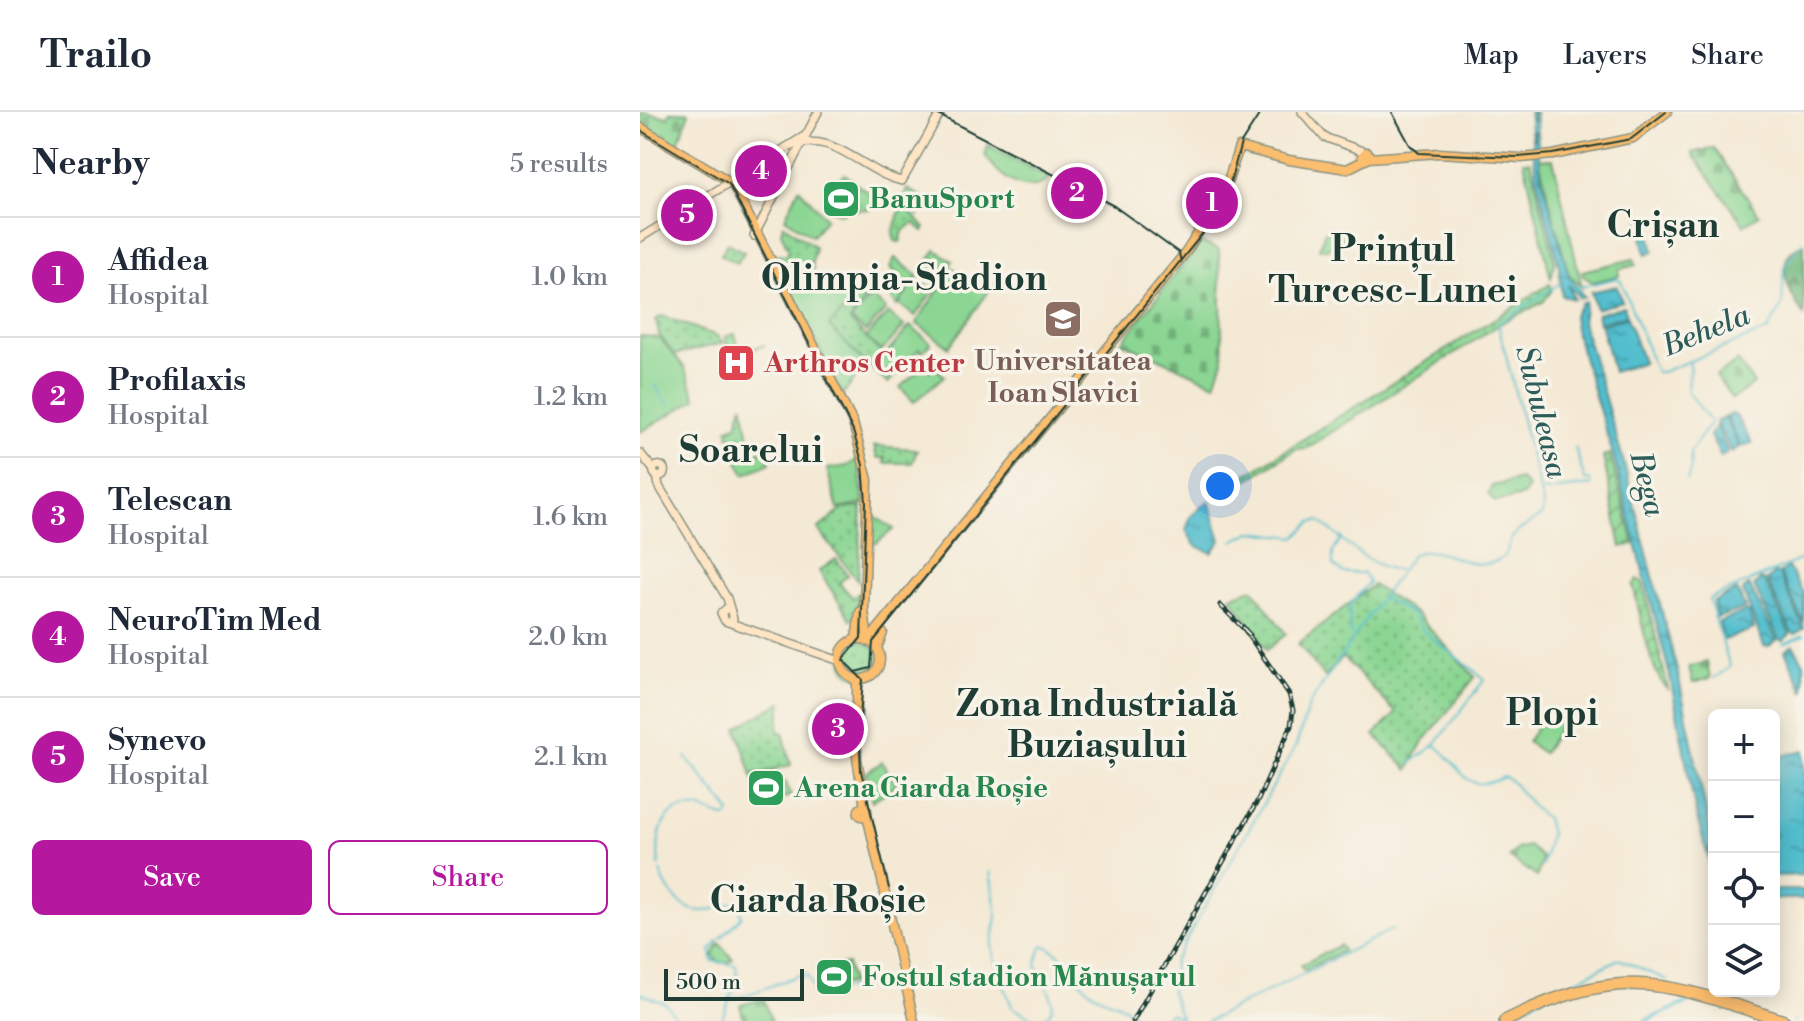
<!DOCTYPE html>
<meta charset="utf-8">
<style>
:root{--surface:#fff;--page:#f6f6f7;--text:#1f2937;--muted:#747a83;--line:#e0e1e3;--accent:#b5179e}
body{margin:0;font-family:"Libre Bodoni",serif;background:var(--page);color:var(--text)}
.controls{position:absolute;right:24px;bottom:24px;display:grid;overflow:hidden;border-radius:12px;box-shadow:0 4px 20px #0003}
.controls button{width:72px;height:72px;display:grid;place-items:center;padding:0;border:0;border-bottom:2px solid var(--line);background:var(--surface);color:var(--text);font:40px sans-serif}
.scale{position:absolute;left:24px;bottom:20px;width:140px;box-sizing:border-box;padding-left:8px;border:4px solid #1f3d34;border-top:0;font-size:22px;line-height:28px;white-space:nowrap;color:#1f3d34;-webkit-text-stroke:6px #f7f3e8;paint-order:stroke}
.you{position:absolute;left:580px;top:374px;width:28px;height:28px;margin:-20px;border:6px solid #fff;border-radius:50%;background:#1a73e8;box-shadow:0 0 0 12px #1a73e833}
.badge{display:grid;place-items:center;width:52px;height:52px;border-radius:50%;background:var(--accent);color:#fff;font-size:26px;font-weight:700}
.pin{position:absolute;translate:-50% -50%;border:4px solid #fff;box-shadow:0 2px 8px #0006}
.list{margin:0;padding:0;list-style:none}
h2{display:flex;justify-content:space-between;align-items:center;height:104px;margin:0;padding:0 32px;font-size:34px}
h2 small{font-size:26px;font-weight:400;color:var(--muted)}
.list li{display:grid;grid-template-columns:52px 1fr auto;gap:24px;align-items:center;box-sizing:border-box;height:120px;padding:0 32px;border-top:2px solid var(--line)}
.list b{display:block;font-size:30px;white-space:nowrap}
.list p{margin:0;font-size:26px;white-space:nowrap;color:var(--muted)}
.list em{font-size:26px;font-style:normal;color:var(--muted)}
.actions{display:flex;gap:16px;padding:24px 32px}
.actions a{flex:1;padding:18px 0;border:2px solid var(--accent);border-radius:12px;text-align:center;font-size:28px;color:var(--accent)}
.actions .main{background:var(--accent);color:#fff}
.icon{flex:none;width:44px;height:44px;fill:none;stroke:currentColor;stroke-width:2;stroke-linecap:round;stroke-linejoin:round}
.map{position:relative;flex:none;width:1164px;height:909px;overflow:hidden}
header{display:flex;align-items:center;gap:48px;box-sizing:border-box;height:112px;padding:0 40px;background:var(--surface);border-bottom:2px solid var(--line)}
header strong{font-size:38px}
nav{display:flex;gap:44px;margin-inline-start:auto;font-size:28px}
main{display:flex}
aside{flex:1;background:var(--surface)}
.map>svg:first-child{display:block}
</style>
<header>
<strong>Trailo</strong>
<nav><a>Map</a><a>Layers</a><a>Share</a></nav>
</header>
<main>
<aside>
<h2>Nearby<small>5 results</small></h2>
<ul class="list">
<li><span class="badge">1</span><div><b>Affidea</b><p>Hospital</p></div><em>1.0 km</em></li>
<li><span class="badge">2</span><div><b>Profilaxis</b><p>Hospital</p></div><em>1.2 km</em></li>
<li><span class="badge">3</span><div><b>Telescan</b><p>Hospital</p></div><em>1.6 km</em></li>
<li><span class="badge">4</span><div><b>NeuroTim Med</b><p>Hospital</p></div><em>2.0 km</em></li>
<li><span class="badge">5</span><div><b>Synevo</b><p>Hospital</p></div><em>2.1 km</em></li>
</ul>
<div class="actions"><a class="main">Save</a><a>Share</a></div>
</aside>
<div class="map">
<svg width="1164" height="909" viewBox="0 0 1164 909">
<defs>
<pattern id="grass-dots" width="8" height="8" patternUnits="userSpaceOnUse" patternTransform="scale(2)"><rect width="8" height="8" fill="#8bd693"/><path d="M2 2h.1M6 6h.1" fill="none" stroke="#71af79" stroke-width="1.8" stroke-linecap="round"/></pattern>
<pattern id="forest-firs" width="22" height="20" patternUnits="userSpaceOnUse" patternTransform="scale(2)"><rect width="22" height="20" fill="#70b77d"/><path d="M5 1l3.5 6h-7zM16 11l3.5 6h-7z" fill="#5b9667"/></pattern>
<pattern id="cemetery-stones" width="16" height="16" patternUnits="userSpaceOnUse" patternTransform="scale(2)"><rect width="16" height="16" fill="#8bd693"/><path d="M2 7V4a2 2 0 0 1 4 0v3zM10 15v-3a2 2 0 0 1 4 0v3z" fill="#71af79"/></pattern>
<pattern id="garden-furrows" width="10" height="10" patternUnits="userSpaceOnUse" patternTransform="scale(2)"><rect width="10" height="10" fill="#8bd693"/><path d="M-1 1l2-2M0 10L10 0M9 11l2-2" fill="none" stroke="#71af79"/></pattern>
<pattern id="water-ripples" width="26" height="14" patternUnits="userSpaceOnUse" patternTransform="scale(2)"><rect width="26" height="14" fill="#53bece"/><path d="M2 4q2-2 4 0t4 0M15 11q2-2 4 0t4 0" fill="none" stroke="#449ca8"/></pattern>
</defs>
<rect width="100%" height="100%" fill="#f7f3e8"/>
<filter id="ink" filterUnits="userSpaceOnUse"><feTurbulence type="fractalNoise" baseFrequency=".0125" numOctaves="2"/><feDisplacementMap in="SourceGraphic" scale="16" xChannelSelector="R" yChannelSelector="G"/><feConvolveMatrix kernelMatrix="1 2 1 2 8 2 1 2 1" color-interpolation-filters="sRGB"/></filter>
<filter id="wash" filterUnits="userSpaceOnUse"><feTurbulence type="fractalNoise" baseFrequency=".006" numOctaves="4" result="noise"/><feDisplacementMap in="SourceGraphic" scale="32" xChannelSelector="R" yChannelSelector="G"/><feGaussianBlur stdDeviation="1.8" result="paint"/><feColorMatrix in="noise" values="0 0 0 0 0 0 0 0 0 0 0 0 0 0 0 0 0 1.4 0 .05"/><feComposite in="paint" operator="in"/></filter>
<g filter="url(#wash)">
<rect width="100%" height="100%" fill="#f4e9d4"/>
<!-- grass -->
<g fill="url(#grass-dots)" stroke="#558a64" stroke-width="2">
<path d="M205 62C218 75 232 85 250 83L230 97 211 98 213 81 198 73 192 82 189 74Z"/>
<path d="M262 91 285 116 283 119 274 111 263 119 260 130 255 129 253 121Z"/>
<path d="M143 112 175 135 172 150 144 164 135 147 137 142 145 143 149 139 141 120Z"/>
<path d="M87 131 104 140 97 151 81 143Z"/>
<path d="M255 146 278 164 257 194 242 173 249 179 260 166 250 155Z"/>
<path d="M910 172 912 178 903 190 865 209 667 336 656 337 576 388 574 383Z"/>
<path d="M231 178 210 209 243 242 232 257 188 214 214 187Z"/>
<path d="M22 204 77 224 83 231 34 243 19 222 16 208Z"/>
<path d="M95 222 100 240 125 233 110 238 101 254 100 243 89 242 85 225Z"/>
<path d="M103 292 110 332 93 337 88 316 97 313Z"/>
<path d="M234 334 274 337 277 339 272 351H244L245 346H237Z"/>
<path d="M222 395 218 469 178 417 203 397Z"/>
<path d="M196 447 208 463 199 471 213 486 219 481 217 504 211 508 179 459Z"/>
<path d="M733 473 776 502 835 565 781 633 768 658 734 623 756 601 703 545 685 565 658 532Z"/>
<path d="M613 477 646 522 627 538 591 484Z"/>
<circle cx="220" cy="547" r="18"/>
<path d="M142 590 138 620H143L151 653 112 663 97 616Z"/>
</g>
<!-- forest -->
<path fill="url(#forest-firs)" stroke="#487a58" stroke-width="2" d="M1164 132V204C1151 185 1129 144 1164 132Z"/>
<!-- cemetery -->
<g fill="url(#cemetery-stones)" stroke="#558a64" stroke-width="2">
<path d="M2 0 28 5 30 0 49 1 37 34 0 12Z"/>
<path d="M1074 36 1119 103 1104 113 1052 41Z"/>
<path d="M561 130 579 138 583 248 575 272 482 230Z"/>
<path d="M1098 249 1114 272 1092 287 1076 264Z"/>
<path d="M1067 550 1070 566 1053 571 1049 555Z"/>
<path d="M889 734 902 746 897 765 869 745 878 736Z"/>
<path d="M124 887 131 909H104L100 893Z"/>
</g>
<!-- park -->
<g fill="#8bd693" stroke="#558a64" stroke-width="2">
<path d="M348 33 408 65 406 70C381 84 358 63 345 43Z"/>
<path d="M899 47H913L942 175 928 162Z"/>
<path d="M884 49H890L915 149 911 167Z"/>
<path d="M198 72 214 81 209 97 201 102 186 95Z"/>
<path d="M159 76 186 106 172 124 145 106Z"/>
<path d="M267 77 286 87 278 103 263 87Z"/>
<path d="M690 118 698 120 704 127 687 137H679L684 121Z"/>
<path d="M296 138 313 149 298 173 281 161Z"/>
<path d="M994 147 996 153 979 157V164L952 170 943 164 942 159Z"/>
<path d="M172 150C174 176 190 187 214 187L189 214 227 253 202 283 144 164Z"/>
<path d="M313 156 337 172 343 164 354 172 309 235 276 211Z"/>
<path d="M277 167 293 179 275 204 259 192Z"/>
<path d="M231 184 246 197 226 220 211 208Z"/>
<path d="M248 201 264 214 242 239 226 226Z"/>
<path d="M270 214 291 231 282 240 279 237 248 271 233 258Z"/>
<path d="M0 224 20 226 44 255 56 287 0 320Z"/>
<path d="M284 254 290 259 295 254 304 264 274 290 260 275Z"/>
<path d="M126 338 130 351 105 362 95 344Z"/>
<path d="M218 347 224 392 198 397 187 357 207 354Z"/>
<path d="M880 367 888 375 883 384 855 390 848 382 852 374Z"/>
<path d="M231 402 254 417 235 432 230 430Z"/>
<path d="M909 596 926 606 903 641 887 630Z"/>
<path d="M242 650 257 673 232 689 226 661Z"/>
<path d="M132 658 139 684 137 672 146 670 151 684 120 692 112 663Z"/>
<path d="M79 831 93 847 87 851 78 850 73 844Z"/>
<path d="M700 833 703 839 664 858 661 853Z"/>
<path d="M207 852 212 871 182 878 177 859Z"/>
</g>
<!-- garden -->
<g fill="url(#garden-furrows)" stroke="#558a64" stroke-width="2">
<path d="M970 342 994 432 981 435 963 344Z"/>
<path d="M998 467 1003 471 1028 577C1009 562 1000 498 993 473Z"/>
</g>
<!-- water -->
<g fill="url(#water-ripples)" stroke="#397e81" stroke-width="2">
<path d="M889 0H895L901 62 929 164 944 185 940 186 928 173 934 187 922 184 919 153 896 63Z"/>
<path d="M1007 109 1014 140 1006 142 999 110Z"/>
<path d="M977 174 982 189 956 197 951 180Z"/>
<path d="M942 190H945L942 209 982 344 1038 562 1074 737V744L1068 735 1074 767 1056 702 1030 564 974 346 936 222 933 204Z"/>
<path d="M984 194 987 203 959 211 957 202Z"/>
<path d="M987 205 1003 250 973 260 961 213Z"/>
<path d="M1092 302 1096 304 1112 331 1100 335 1087 305Z"/>
<path d="M1085 305 1099 335 1092 340 1076 310Z"/>
<path d="M1076 314 1088 340 1081 345 1070 324Z"/>
<path d="M569 389 581 428 572 441 555 433 546 418 551 404Z"/>
<path d="M1148 455 1164 482V511L1140 461Z"/>
<path d="M1134 461 1139 462 1164 516 1156 522 1152 521 1127 468Z"/>
<path d="M1121 467 1125 469 1150 522 1143 529 1139 527 1114 474Z"/>
<path d="M1109 473 1137 528 1128 535 1124 534 1103 479Z"/>
<path d="M1097 478 1105 496 1077 506 1073 490Z"/>
<path d="M1105 499 1109 500 1114 517 1084 528 1079 510Z"/>
<path d="M1153 533 1164 551V580L1145 539Z"/>
<path d="M1164 638V763L1134 764V646Z"/>
<rect x="1134" y="778" width="30" height="9"/>
</g>
<g fill="none" stroke-linecap="round" stroke-linejoin="round">
<!-- stream -->
<g stroke="#53bece" stroke-width="2">
<path d="M937 176 977 166 981 169 1016 260H1022L1128 218 1142 193 1144 154 1164 128"/>
<path d="M15 273 28 293"/>
<path d="M935 335 945 368 951 369"/>
<path d="M1047 368 1051 357 1050 340 1071 310 1048 280 1050 251"/>
<path d="M903 379 952 373"/>
<path d="M702 425 693 440V453L704 461H724L729 470 709 494 711 522"/>
<path d="M593 429 611 420 656 425 672 410 679 409C705 427 725 454 757 458"/>
<path d="M743 486 772 502 784 520 845 567 795 633 769 652"/>
<path d="M717 520 773 442C803 430 831 463 859 448 869 442 867 434 872 426 878 416 893 411 902 403L903 391 858 212 919 172"/>
<path d="M1144 532 1164 523"/>
<path d="M1074 566 1090 555 1069 487 1164 446"/>
<path d="M795 633C824 654 822 685 864 665 878 670 888 695 906 706L910 722 902 754"/>
<path d="M46 645 90 699 88 704"/>
<path d="M19 754C16 727 19 693 56 696 67 697 76 704 86 705"/>
<path d="M20 759C28 782 46 806 74 797 83 794 90 790 99 791L102 804 81 826"/>
<path d="M350 760 357 804 352 833 354 846 372 895 395 908C432 902 399 867 396 851L403 833C426 840 434 868 452 880 469 892 486 889 498 909"/>
<path d="M78 828 71 839 72 849 96 853 97 868 81 909"/>
<path d="M167 862 175 882 228 873"/>
<path d="M0 881 24 891"/>
<path d="M90 887C97 888 150 866 163 862L164 866"/>
<path d="M26 892 39 909"/>
<path d="M877 898 979 847 1027 868"/>
<path d="M521 909 530 901 540 906"/>
<path d="M542 909 531 880 534 849 656 634 669 593 716 522"/>
<path d="M568 909 753 817"/>
<path d="M1154 909H1155"/>
</g>
<!-- canal -->
<path stroke="#53bece" stroke-width="4" d="M1005 909 1058 886"/>
<!-- ferry -->
<path stroke="#2c5d5a" stroke-width="2" stroke-dasharray="10 8" stroke-linecap="butt" d="M892 0 894 30"/>
</g>
</g>
<g filter="url(#ink)">
<g fill="none" stroke-linecap="round" stroke-linejoin="round">
<defs>
<g id="secondary">
<path d="M662 0 684 25 725 40"/>
<path d="M147 36C192 14 221 60 262 69L301 0"/>
<path d="M114 124 178 0"/>
<path d="M0 126 166 23"/>
<path d="M0 341 13 357"/>
<circle cx="19" cy="359" r="5.5"/>
<path d="M17 364 19 374 87 486 93 507"/>
<path d="M87 496 81 501 85 509 200 549"/>
</g>
<g id="primary">
<path d="M0 15 92 71 213 311 228 368 224 498 228 529"/>
<path d="M726 40 730 43 727 47 722 44Z"/>
<path d="M729 46 799 41 881 46 913 43 993 26 1027 0"/>
<circle cx="220" cy="547" r="20"/>
<path d="M216 527 220 500"/>
<path d="M228 529 546 140 584 81 599 35 649 48 707 57 727 47"/>
<path d="M237 536 243 521"/>
<path d="M212 566 217 570V646L225 696"/>
<circle cx="223" cy="700" r="4.5"/>
<path d="M227 703 274 909"/>
</g>
<path id="highway" d="M865 909C983 850 1025 871 1144 909"/>
</defs>
<!-- secondary casing -->
<use href="#secondary" stroke="#8a9384" stroke-width="10"/>
<!-- primary casing -->
<use href="#primary" stroke="#8a9384" stroke-width="11"/>
<!-- highway casing -->
<use href="#highway" stroke="#8a9384" stroke-width="14"/>
<!-- secondary -->
<use href="#secondary" stroke="#fde5c5" stroke-width="7"/>
<!-- primary -->
<use href="#primary" stroke="#fbbd6e" stroke-width="8"/>
<!-- highway -->
<use href="#highway" stroke="#fbbd6e" stroke-width="11"/>
<!-- tram -->
<g stroke="#1f3d34" stroke-width="2">
<path d="M293 0 474 94 539 141 541 150"/>
<path d="M752 0 770 33 779 41 878 45 913 42 991 27 1026 0"/>
<path d="M0 18 89 72 213 319 223 353 226 390 221 526 203 548 223 568 219 617 221 659 249 776"/>
<path d="M215 560 231 556 233 530 567 116 588 79 601 31 621 0"/>
</g>
<defs>
<g id="rail">
<path d="M580 493 610 523"/>
<path d="M493 909 618 688 651 614 653 598 649 582 603 515"/>
</g>
</defs>
<!-- rail casing -->
<use href="#rail" stroke="#1f3d34" stroke-width="5"/>
<!-- rail -->
<use href="#rail" stroke="#f7f3e8" stroke-width="2" stroke-dasharray="6" stroke-linecap="butt"/>
</g>
</g>
<!-- icons -->
<defs>
<symbol id="stadium-square" viewBox="-11 -11 22 22"><rect x="-9" y="-9" width="18" height="18" rx="4" fill="#2e9e5b" stroke="#f7f3e8"/><path d="M0-5a6.5 5 0 1 0 0 10a6.5 5 0 1 0 0-10ZM-3.5-1.8h7v3.6h-7Z" fill="#fff"/></symbol>
<symbol id="university-square" viewBox="-11 -11 22 22"><rect x="-9" y="-9" width="18" height="18" rx="4" fill="#8d6e63" stroke="#f7f3e8"/><path d="M0-5L7-2L0 1L-7-2ZM-4 1L0 2.5L4 1V4Q0 6-4 4Z" fill="#fff"/></symbol>
<symbol id="hospital-square" viewBox="-11 -11 22 22"><rect x="-9" y="-9" width="18" height="18" rx="4" fill="#e0444e" stroke="#f7f3e8"/><path d="M-5-5h3v3.5h4V-5h3V5h-3V1.5h-4V5h-3Z" fill="#fff"/></symbol>
</defs>
<g fill-rule="evenodd">
<use href="#stadium-square" x="179" y="65" width="44" height="44"/>
<use href="#university-square" x="401" y="185" width="44" height="44"/>
<use href="#hospital-square" x="74" y="229" width="44" height="44"/>
<use href="#stadium-square" x="104" y="654" width="44" height="44"/>
<use href="#stadium-square" x="172" y="843" width="44" height="44"/>
</g>
<g text-anchor="middle" dominant-baseline="central" stroke-width="7" stroke-linejoin="round" paint-order="stroke">
<!-- leisure labels -->
<g font-size="28" font-weight="bold" fill="#27864d" stroke="#f7f3e8" text-anchor="start">
<text x="229" y="87">BanuSport</text>
<text x="154" y="676">Arena Ciarda Roșie</text>
<text x="222" y="865">Fostul stadion Mănușarul</text>
</g>
<!-- education labels -->
<g font-size="28" font-weight="bold" fill="#785e54" stroke="#f7f3e8">
<text x="423" y="249">Universitatea<tspan x="423" dy="32">Ioan Slavici</tspan></text>
</g>
<!-- health labels -->
<g font-size="28" font-weight="bold" fill="#be3a42" stroke="#f7f3e8" text-anchor="start">
<text x="124" y="251">Arthros Center</text>
</g>
<!-- water labels -->
<g font-size="30" font-style="italic" fill="#2c5d5a" stroke="#f7f3e8">
<text transform="translate(1066 219) rotate(-22)">Behela</text>
<text transform="translate(901 300) rotate(76)">Subuleasa</text>
<text transform="translate(1007 372) rotate(76)">Bega</text>
</g>
<!-- district labels -->
<g font-size="36" font-weight="bold" fill="#1f3d34" stroke="#f7f3e8">
<text x="1023" y="114">Crișan</text>
<text x="753" y="138">Prințul<tspan x="753" dy="41">Turcesc-Lunei</tspan></text>
<text x="264" y="167">Olimpia-Stadion</text>
<text x="111" y="339">Soarelui</text>
<text x="457" y="593">Zona Industrială<tspan x="457" dy="41">Buziașului</tspan></text>
<text x="912" y="602">Plopi</text>
<text x="178" y="789">Ciarda Roșie</text>
</g>
</g>
</svg>
<div class="controls">
<button>+</button>
<button>−</button>
<button><svg class="icon" aria-label="locate" viewBox="0 0 24 24"><circle cx="12" cy="12" r="6"/><path d="M12 2v4M12 18v4M2 12h4M18 12h4"/></svg></button>
<button><svg class="icon" aria-label="layers" viewBox="0 0 24 24"><path d="M12 4l9 5-9 5-9-5zM3 14l9 5 9-5"/></svg></button>
</div>
<div class="scale">500 m</div>
<div class="you"></div>
<div class="pin badge" style="left:572px;top:91px">1</div>
<div class="pin badge" style="left:437px;top:81px">2</div>
<div class="pin badge" style="left:198px;top:617px">3</div>
<div class="pin badge" style="left:121px;top:59px">4</div>
<div class="pin badge" style="left:47px;top:103px">5</div>
</div>
</main>
